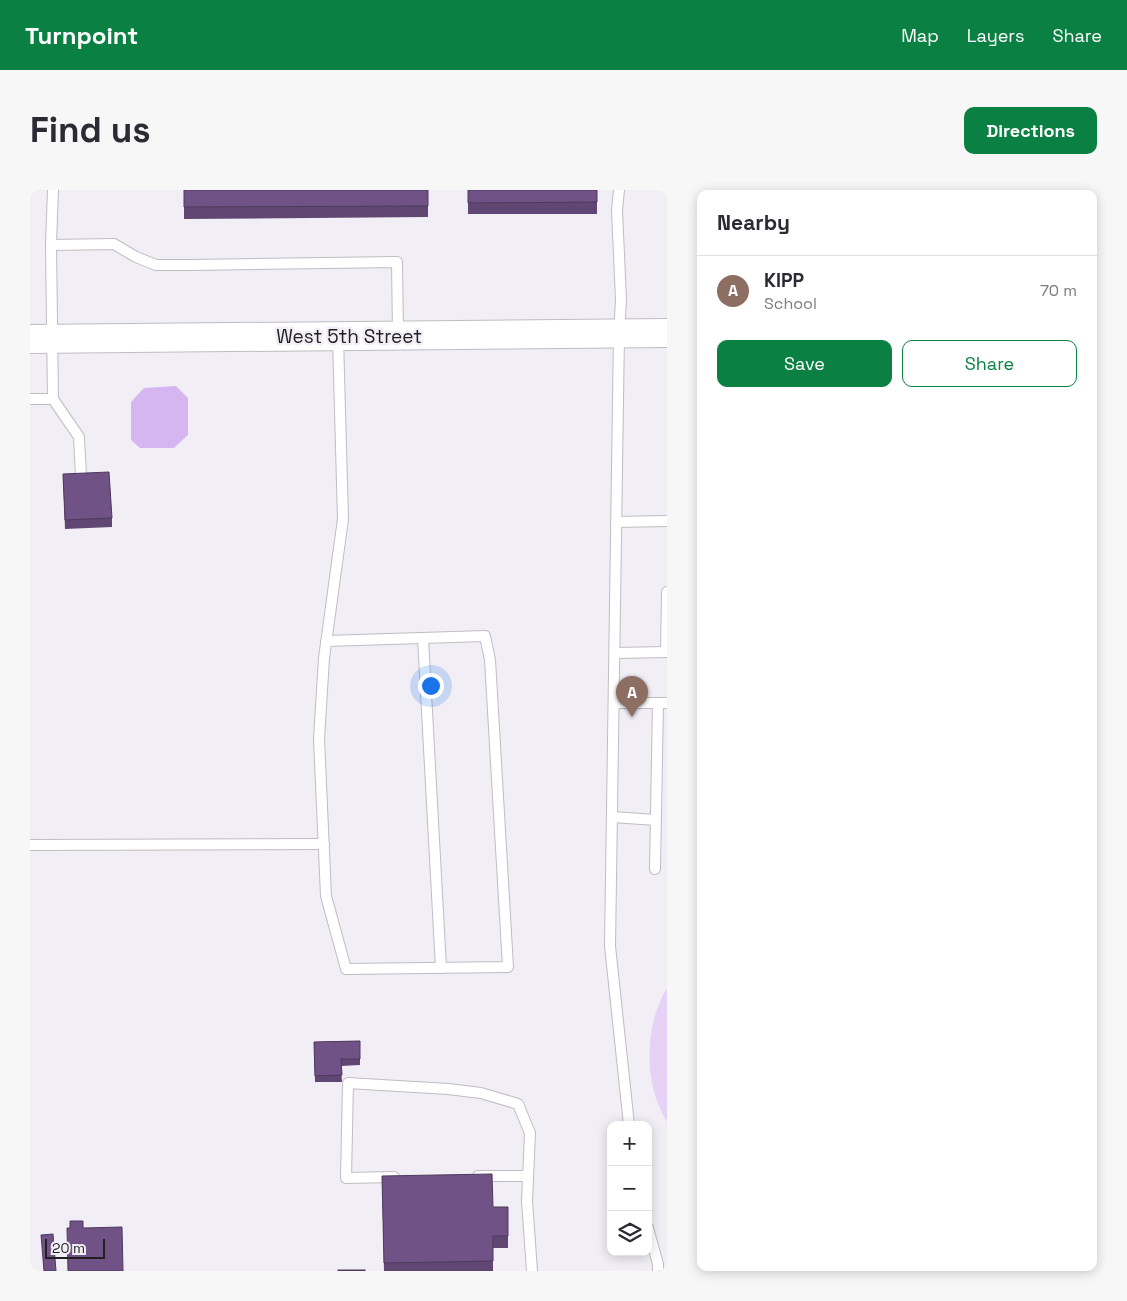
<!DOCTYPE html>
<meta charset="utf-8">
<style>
:root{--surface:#fff;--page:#f7f7f7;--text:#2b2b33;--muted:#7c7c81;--line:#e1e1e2;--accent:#0b8043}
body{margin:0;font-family:"Space Grotesk",sans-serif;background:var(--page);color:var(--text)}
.controls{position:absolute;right:15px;bottom:15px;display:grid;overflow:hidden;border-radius:10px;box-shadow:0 2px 12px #0003}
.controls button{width:45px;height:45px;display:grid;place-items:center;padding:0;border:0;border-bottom:1px solid var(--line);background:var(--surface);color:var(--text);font:25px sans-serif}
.scale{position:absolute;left:15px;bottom:12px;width:60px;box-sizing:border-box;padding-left:5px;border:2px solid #211f22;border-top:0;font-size:14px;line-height:18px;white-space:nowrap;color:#211f22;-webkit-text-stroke:4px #f2eef6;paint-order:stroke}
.you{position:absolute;left:400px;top:495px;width:18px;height:18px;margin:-12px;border:4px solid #fff;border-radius:50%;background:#1a73e8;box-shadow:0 0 0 8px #1a73e833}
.badge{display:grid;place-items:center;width:32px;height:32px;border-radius:50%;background:var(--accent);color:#fff;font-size:16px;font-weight:700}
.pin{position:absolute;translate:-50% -41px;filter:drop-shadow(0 1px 2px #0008)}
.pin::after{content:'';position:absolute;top:26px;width:18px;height:15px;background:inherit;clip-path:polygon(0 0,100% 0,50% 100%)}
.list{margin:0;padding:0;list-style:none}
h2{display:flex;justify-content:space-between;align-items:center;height:65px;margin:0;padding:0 20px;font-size:21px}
h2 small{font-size:16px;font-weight:400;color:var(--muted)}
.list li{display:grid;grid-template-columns:32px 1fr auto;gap:15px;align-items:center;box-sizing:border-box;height:70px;padding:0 20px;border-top:1px solid var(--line)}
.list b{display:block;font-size:19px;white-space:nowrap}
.list p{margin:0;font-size:16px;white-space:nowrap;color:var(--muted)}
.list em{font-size:16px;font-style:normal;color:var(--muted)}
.actions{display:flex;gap:10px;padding:15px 20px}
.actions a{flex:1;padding:11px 0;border:1px solid var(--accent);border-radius:10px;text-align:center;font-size:18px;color:var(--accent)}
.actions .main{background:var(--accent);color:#fff}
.icon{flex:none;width:28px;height:28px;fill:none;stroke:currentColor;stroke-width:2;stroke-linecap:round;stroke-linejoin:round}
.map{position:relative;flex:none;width:637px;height:1081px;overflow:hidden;border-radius:10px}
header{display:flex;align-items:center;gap:30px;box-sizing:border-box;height:70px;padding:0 25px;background:var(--accent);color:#fff}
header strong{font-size:24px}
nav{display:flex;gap:28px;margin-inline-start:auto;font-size:18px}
.intro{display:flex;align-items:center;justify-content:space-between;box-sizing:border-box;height:120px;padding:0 30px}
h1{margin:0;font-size:35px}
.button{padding:12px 22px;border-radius:10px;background:var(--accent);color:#fff;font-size:18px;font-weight:700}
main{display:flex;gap:30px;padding:0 30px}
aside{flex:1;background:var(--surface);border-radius:10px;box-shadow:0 2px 12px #0003}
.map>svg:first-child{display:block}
</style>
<header>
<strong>Turnpoint</strong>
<nav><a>Map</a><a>Layers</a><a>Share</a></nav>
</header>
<div class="intro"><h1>Find us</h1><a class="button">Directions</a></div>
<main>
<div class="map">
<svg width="637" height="1081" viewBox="0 0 637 1081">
<rect width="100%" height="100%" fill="#f2eef6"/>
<!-- green -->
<path fill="#e6d2f6" d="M637 798V932C613 893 614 837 637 798Z"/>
<!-- water -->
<path fill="#d6b6f0" d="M146 196 158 208V245L144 258H110L101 250V212L114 198Z"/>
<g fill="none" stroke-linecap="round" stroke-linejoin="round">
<defs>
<g id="lane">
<path d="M23 0 21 55 23 209 49 247 51 286"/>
<path d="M589 0 587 20 591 110 589 143 580 756 599 935"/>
<path d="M21 55 84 54 106 67 126 75H160L367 72 368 144"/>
<path d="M0 209H23"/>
<path d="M586 332 637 331"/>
<path d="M393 448 411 778"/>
<path d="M296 451 455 446 460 470 478 777 316 779 296 706 289 549 294 468 313 329 308 148"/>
<path d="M636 462 637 402"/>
<path d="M585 463 637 462"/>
<path d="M584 513H637"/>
<path d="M582 627 626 630"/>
<path d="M0 655 294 654"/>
<path d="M625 679 628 513"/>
<path d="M448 986H498"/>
<path d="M364 987 316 988 318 893 418 899 451 903 488 914 500 943 497 1011 502 1081"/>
<path d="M618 1038 628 1074V1081"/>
</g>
<path id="secondary" d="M0 149 637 143"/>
</defs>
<!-- lane casing -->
<use href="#lane" stroke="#c0bcc3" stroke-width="12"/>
<!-- secondary casing -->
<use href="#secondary" stroke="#c0bcc3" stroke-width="30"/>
<!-- lane -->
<use href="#lane" stroke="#fff" stroke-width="10"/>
<!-- secondary -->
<use href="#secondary" stroke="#fff" stroke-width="28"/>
</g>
<!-- wall -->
<g fill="#604773">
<path d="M154 0H398V27L154 29Z"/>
<rect x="438" y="0" width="129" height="24"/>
<path d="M33 284 82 328V337L35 339Z"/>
<path d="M330 851V875L311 876 312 892H285L284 852Z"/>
<path d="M352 986 463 1017 478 1046V1058H463V1081H354Z"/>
</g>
<!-- building -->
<g fill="#705286" stroke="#4e395e">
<path d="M154 0H398V16L154 17Z"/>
<path d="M438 0H567V12L438 13Z"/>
<path d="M79 282 82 328 35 330 33 284Z"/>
<path d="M330 851V869H311L312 885 285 886 284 852Z"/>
<path d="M462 984 463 1017H478V1046H463V1071L354 1073 352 986Z"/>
<path d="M40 1031H53V1038L92 1037 93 1081H38L37 1038H40Z"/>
<path d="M23 1044 26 1081H14L11 1045Z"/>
<rect x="308" y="1080" width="27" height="1"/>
</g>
<g text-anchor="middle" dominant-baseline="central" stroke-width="5" stroke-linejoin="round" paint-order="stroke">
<!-- street labels -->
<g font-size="19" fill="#211f22" stroke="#f2eef6">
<text x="319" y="146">West 5th Street</text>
</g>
</g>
</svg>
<div class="controls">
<button>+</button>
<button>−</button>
<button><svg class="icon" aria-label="layers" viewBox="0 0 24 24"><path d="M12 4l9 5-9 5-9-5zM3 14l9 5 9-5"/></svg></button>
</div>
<div class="scale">20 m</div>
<div class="you"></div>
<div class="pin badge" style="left:602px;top:527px;background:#8d6e63">A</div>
</div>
<aside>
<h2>Nearby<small></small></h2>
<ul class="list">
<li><span class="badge" style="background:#8d6e63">A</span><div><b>KIPP</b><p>School</p></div><em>70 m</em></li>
</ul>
<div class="actions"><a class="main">Save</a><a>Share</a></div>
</aside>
</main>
